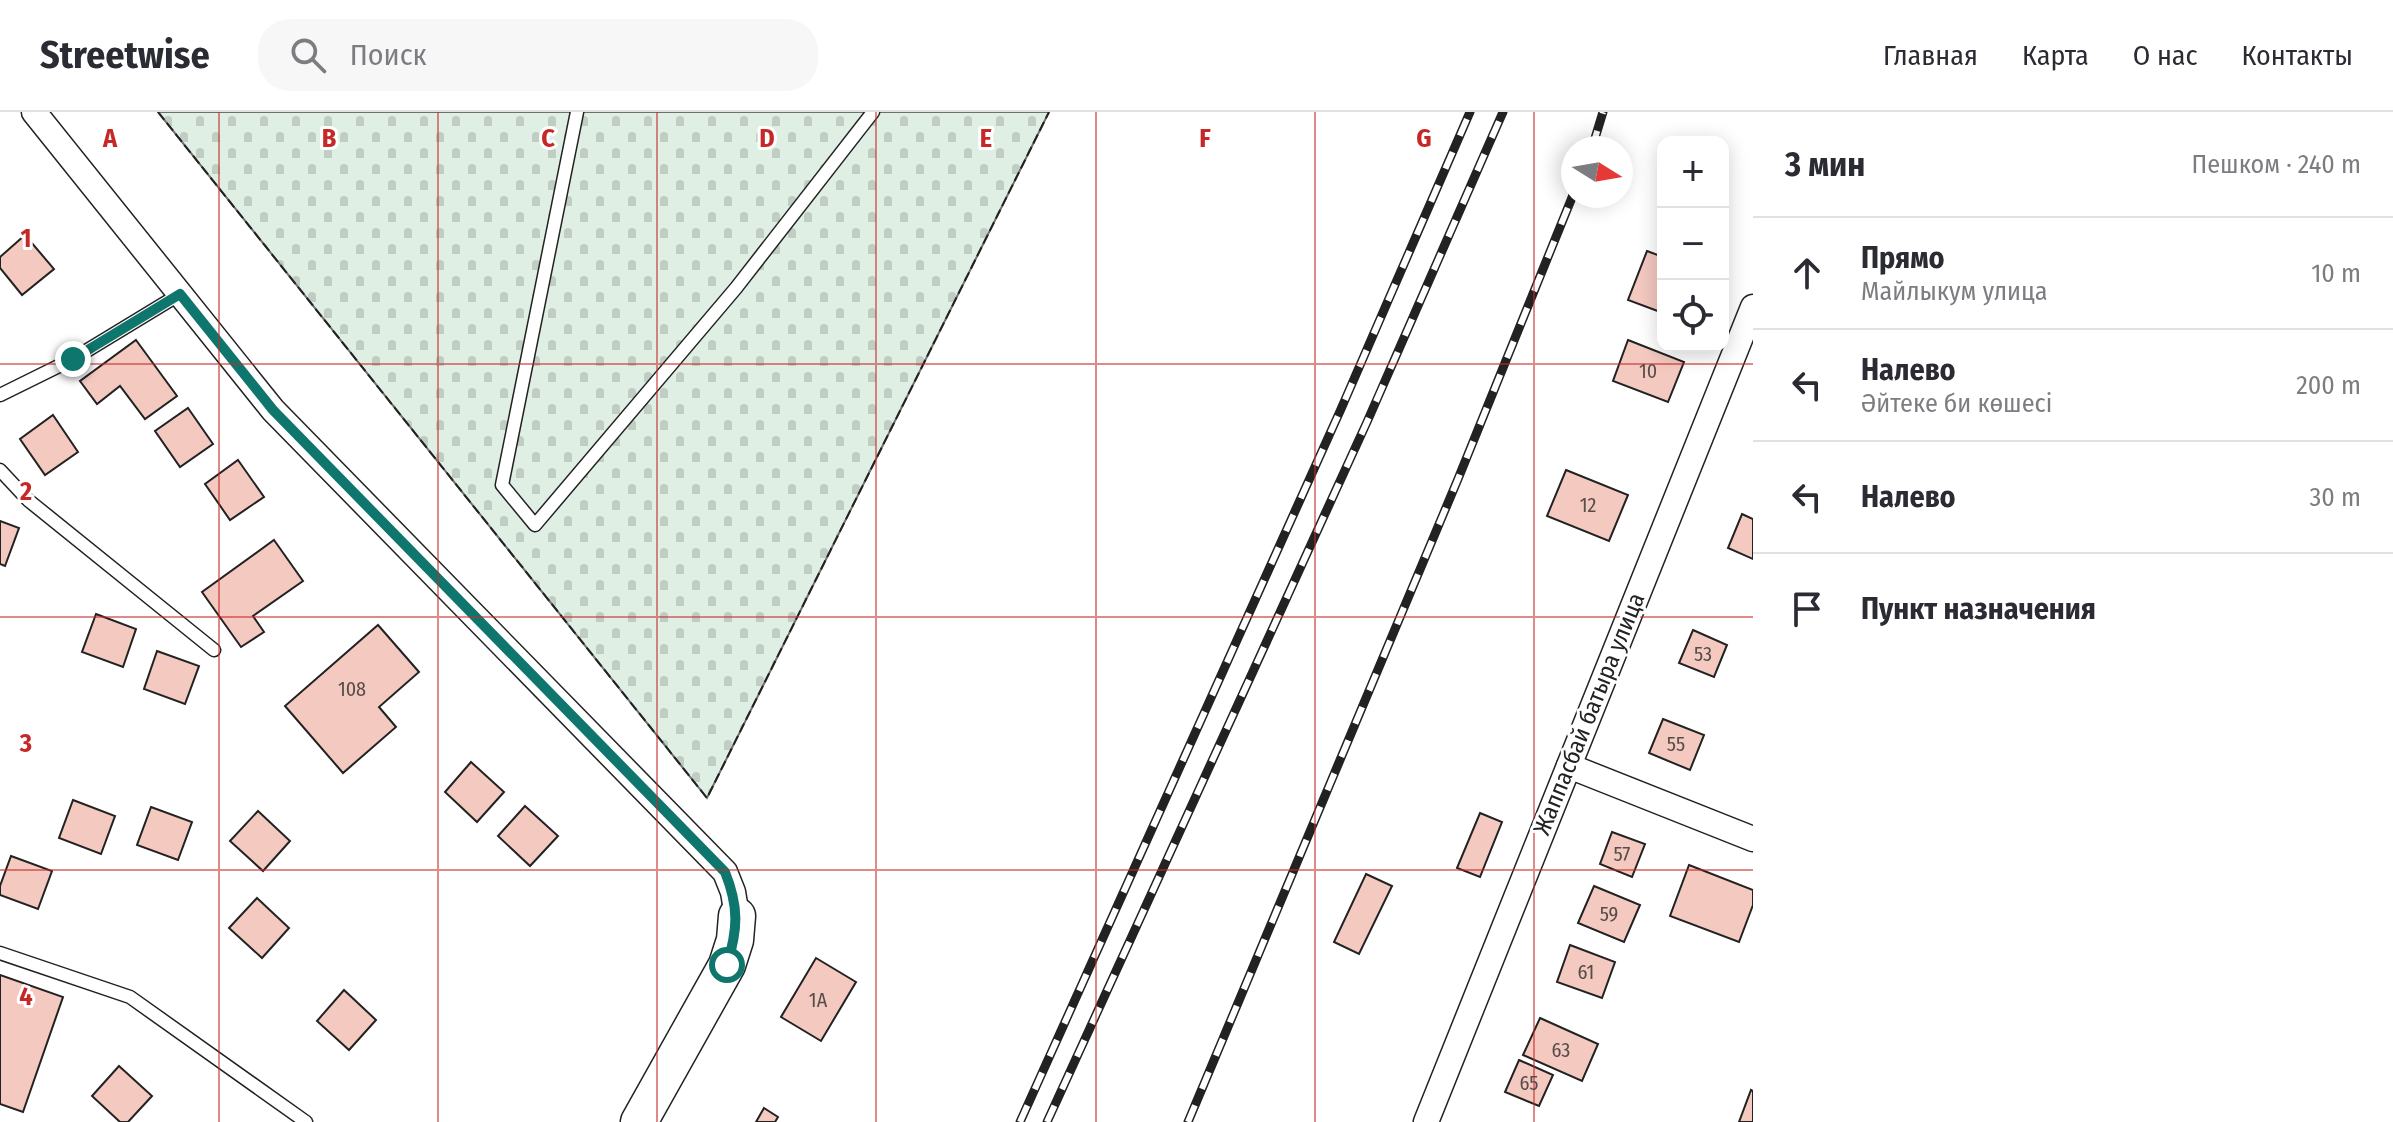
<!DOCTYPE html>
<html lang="ru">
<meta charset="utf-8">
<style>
:root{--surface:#fff;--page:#f7f7f7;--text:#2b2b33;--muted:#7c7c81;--line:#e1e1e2}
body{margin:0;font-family:"Fira Sans Condensed",sans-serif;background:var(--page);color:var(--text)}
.controls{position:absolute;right:24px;top:24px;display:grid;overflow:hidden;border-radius:16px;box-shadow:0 4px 20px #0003}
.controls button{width:72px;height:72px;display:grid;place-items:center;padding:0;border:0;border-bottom:2px solid var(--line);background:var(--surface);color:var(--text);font:40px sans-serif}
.compass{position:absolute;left:1561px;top:24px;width:72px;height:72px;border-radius:50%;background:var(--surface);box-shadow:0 4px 20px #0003;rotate:101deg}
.stop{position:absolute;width:24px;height:24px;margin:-18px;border:6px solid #0f766e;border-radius:50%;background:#fff}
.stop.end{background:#0f766e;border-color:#fff;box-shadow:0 2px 8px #0008}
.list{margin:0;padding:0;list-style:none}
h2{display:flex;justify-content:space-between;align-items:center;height:104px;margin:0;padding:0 32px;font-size:34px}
h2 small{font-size:26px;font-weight:400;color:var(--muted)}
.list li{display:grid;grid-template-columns:52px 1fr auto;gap:24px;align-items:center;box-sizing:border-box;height:112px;padding:0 32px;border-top:2px solid var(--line)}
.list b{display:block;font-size:30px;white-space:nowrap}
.list p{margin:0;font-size:26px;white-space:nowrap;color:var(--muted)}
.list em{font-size:26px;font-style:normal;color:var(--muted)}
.icon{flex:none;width:44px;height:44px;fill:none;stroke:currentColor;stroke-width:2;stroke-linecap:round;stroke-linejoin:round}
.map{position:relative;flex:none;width:1753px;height:1010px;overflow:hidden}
header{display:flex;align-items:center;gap:48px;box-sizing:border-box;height:112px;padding:0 40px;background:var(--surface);border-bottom:2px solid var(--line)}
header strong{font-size:38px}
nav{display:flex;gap:44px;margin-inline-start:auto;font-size:28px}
.search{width:560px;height:72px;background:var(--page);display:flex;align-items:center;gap:20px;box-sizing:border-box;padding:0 28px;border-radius:32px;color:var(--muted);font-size:30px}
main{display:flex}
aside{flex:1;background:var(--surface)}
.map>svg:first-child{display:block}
</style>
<header>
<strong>Streetwise</strong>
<div class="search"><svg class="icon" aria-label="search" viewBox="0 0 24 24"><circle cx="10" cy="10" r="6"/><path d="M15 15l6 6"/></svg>Поиск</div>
<nav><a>Главная</a><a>Карта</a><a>О нас</a><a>Контакты</a></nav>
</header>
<main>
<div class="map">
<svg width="1753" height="1010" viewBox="0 0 1753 1010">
<defs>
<pattern id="cemetery-stones" width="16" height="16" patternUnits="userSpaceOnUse" patternTransform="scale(2)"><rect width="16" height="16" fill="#e0efe3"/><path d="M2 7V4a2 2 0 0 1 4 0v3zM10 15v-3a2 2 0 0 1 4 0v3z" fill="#c0cdc2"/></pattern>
</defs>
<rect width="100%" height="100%" fill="#fff"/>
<!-- cemetery -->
<path fill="url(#cemetery-stones)" stroke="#6f6f6f" stroke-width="2" d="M158 0H1049L707 686Z"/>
<!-- building -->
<g fill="#f3c9c0" stroke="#222" stroke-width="2">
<path d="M25 123 54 157 22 183 0 156V145Z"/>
<path d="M1647 139 1663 145V201L1628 188Z"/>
<path d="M136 228 177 284 145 307 120 274 97 292 80 269Z"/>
<path d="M1628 228 1684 250 1668 290 1613 269Z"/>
<path d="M188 296 213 332 180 355 155 319Z"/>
<path d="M53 303 78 340 45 363 20 327Z"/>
<path d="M238 348 264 385 230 408 205 372Z"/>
<path d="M1566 358 1628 383 1609 429 1547 404Z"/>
<path d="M1742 402 1753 407V447L1728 436Z"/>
<path d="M0 409 19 416 5 454 0 452Z"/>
<path d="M274 428 303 469 253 504 264 520 241 535 202 480Z"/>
<path d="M96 502 136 517 123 555 82 540Z"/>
<path d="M378 513 419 560 379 595 396 615 343 661 285 594Z"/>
<path d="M1693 518 1727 533 1714 565 1679 551Z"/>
<path d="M157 539 199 554 185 592 144 577Z"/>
<path d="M1663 607 1704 623 1690 658 1649 641Z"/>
<path d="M471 650 504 680 477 710 445 680Z"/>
<path d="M73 688 115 704 101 742 59 726Z"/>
<path d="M525 694 558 724 530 754 498 724Z"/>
<path d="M151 695 192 710 178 748 137 733Z"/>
<path d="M258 699 290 729 263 759 230 729Z"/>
<path d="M1480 701 1502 710 1480 765 1457 756Z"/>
<path d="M1612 720 1645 732 1632 765 1600 752Z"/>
<path d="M11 744 52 759 38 797 0 783V774Z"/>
<path d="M1689 753 1753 778V793L1739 830 1670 804Z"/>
<path d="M1366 762 1392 774 1359 842 1334 830Z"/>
<path d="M1594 774 1640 793 1624 830 1578 811Z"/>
<path d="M257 786 289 816 262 846 229 816Z"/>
<path d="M1570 833 1615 850 1602 886 1557 870Z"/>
<path d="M816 846 856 870 821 929 781 905Z"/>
<path d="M0 863 63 885 23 1000 0 992Z"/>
<path d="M344 878 376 908 349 938 317 909Z"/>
<path d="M1540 906 1598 932 1582 969 1523 943Z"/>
<path d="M1519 948 1553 963 1539 994 1505 980Z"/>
<path d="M119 954 152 984 128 1010H120L92 984Z"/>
<path d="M1751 978 1753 979V1010H1739Z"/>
<path d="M764 996 778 1005 775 1010H756Z"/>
</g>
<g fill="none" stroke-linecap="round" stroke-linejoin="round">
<defs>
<g id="lane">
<path d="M577 0 502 373 535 413 736 176 873 0"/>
<path d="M0 283 73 247 180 182"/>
<path d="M0 358 28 388 214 538"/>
<path d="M0 841 130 885 306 1010"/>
</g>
<g id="street">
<path d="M34 0 273 298 725 760 733 780 737 804"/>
<path d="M1569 654 1753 727"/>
<path d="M1426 1010 1753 195"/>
</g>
<path id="secondary" d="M639 1010 727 853 735 828 737 804"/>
</defs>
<!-- lane casing -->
<use href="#lane" stroke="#222" stroke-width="15"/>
<!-- street casing -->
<use href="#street" stroke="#222" stroke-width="27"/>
<!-- secondary casing -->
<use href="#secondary" stroke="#222" stroke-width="39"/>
<!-- lane -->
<use href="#lane" stroke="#fff" stroke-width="12"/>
<!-- street -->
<use href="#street" stroke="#fff" stroke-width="24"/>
<!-- secondary -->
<use href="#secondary" stroke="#fff" stroke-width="36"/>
<defs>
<g id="rail">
<path d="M1592 36 1603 0"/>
<path d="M1020 1010 1341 297 1470 0"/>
<path d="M1047 1010 1367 310 1503 0"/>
<path d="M1188 1010 1458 367 1573 83"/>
</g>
</defs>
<!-- rail casing -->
<use href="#rail" stroke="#222" stroke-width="9"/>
<!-- rail -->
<use href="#rail" stroke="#fff" stroke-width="6" stroke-dasharray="18" stroke-linecap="butt"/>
<!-- fence -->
<path stroke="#222" stroke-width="2" stroke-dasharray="10 4" stroke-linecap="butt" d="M158 0 707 686 1049 0"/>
</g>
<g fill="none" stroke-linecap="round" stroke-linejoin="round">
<!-- route -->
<path stroke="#0f766e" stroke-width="10" d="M73 247 180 182 273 298 725 760C739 795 738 817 727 853"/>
</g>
<!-- grid -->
<path fill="none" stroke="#c62828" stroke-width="2" stroke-opacity="0.55" d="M219 0V1010M438 0V1010M657 0V1010M876 0V1010M1096 0V1010M1315 0V1010M1534 0V1010M0 252H1753M0 505H1753M0 758H1753"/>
<g text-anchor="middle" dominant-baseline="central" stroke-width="6" stroke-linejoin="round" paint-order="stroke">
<!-- number labels -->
<g font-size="20" fill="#564c4a">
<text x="1648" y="259">10</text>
<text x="1588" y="393">12</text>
<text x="1703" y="542">53</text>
<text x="352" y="577">108</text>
<text x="1676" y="632">55</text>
<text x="1622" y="742">57</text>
<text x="1609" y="802">59</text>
<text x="1586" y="860">61</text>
<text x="818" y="888">1А</text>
<text x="1561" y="938">63</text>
<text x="1529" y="971">65</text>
</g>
<!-- street labels -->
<g font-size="24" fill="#222" stroke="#fff">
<text transform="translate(1589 602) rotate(-68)">Жаппасбай батыра улица</text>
</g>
</g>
<g font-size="26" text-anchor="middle" font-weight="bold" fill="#c62828" stroke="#fff" stroke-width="6" stroke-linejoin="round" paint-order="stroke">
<text x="110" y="35">A</text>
<text x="329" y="35">B</text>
<text x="548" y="35">C</text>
<text x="767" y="35">D</text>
<text x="986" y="35">E</text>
<text x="1205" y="35">F</text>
<text x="1424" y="35">G</text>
<text x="26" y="135">1</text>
<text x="26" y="388">2</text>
<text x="26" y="640">3</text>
<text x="26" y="893">4</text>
</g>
</svg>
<div class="controls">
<button>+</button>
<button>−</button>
<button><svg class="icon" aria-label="locate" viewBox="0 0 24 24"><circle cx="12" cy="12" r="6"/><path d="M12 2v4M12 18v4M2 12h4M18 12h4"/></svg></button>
</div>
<svg class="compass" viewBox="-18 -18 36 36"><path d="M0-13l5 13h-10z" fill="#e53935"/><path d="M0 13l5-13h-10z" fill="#7c7c81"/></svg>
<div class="stop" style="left:727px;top:853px"></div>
<div class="stop end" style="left:73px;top:247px"></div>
</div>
<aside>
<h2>3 мин<small>Пешком · 240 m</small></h2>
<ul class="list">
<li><svg class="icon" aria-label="ahead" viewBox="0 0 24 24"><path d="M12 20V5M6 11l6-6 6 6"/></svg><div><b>Прямо</b><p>Майлыкум улица</p></div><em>10 m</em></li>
<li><svg class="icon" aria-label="left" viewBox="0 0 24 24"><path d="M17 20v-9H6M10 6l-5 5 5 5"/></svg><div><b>Налево</b><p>Әйтеке би көшесі</p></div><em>200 m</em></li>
<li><svg class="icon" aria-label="left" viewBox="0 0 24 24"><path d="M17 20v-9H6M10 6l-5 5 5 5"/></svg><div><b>Налево</b></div><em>30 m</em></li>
<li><svg class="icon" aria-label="arrive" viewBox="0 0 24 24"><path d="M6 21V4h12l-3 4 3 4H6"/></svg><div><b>Пункт назначения</b></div></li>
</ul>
</aside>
</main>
